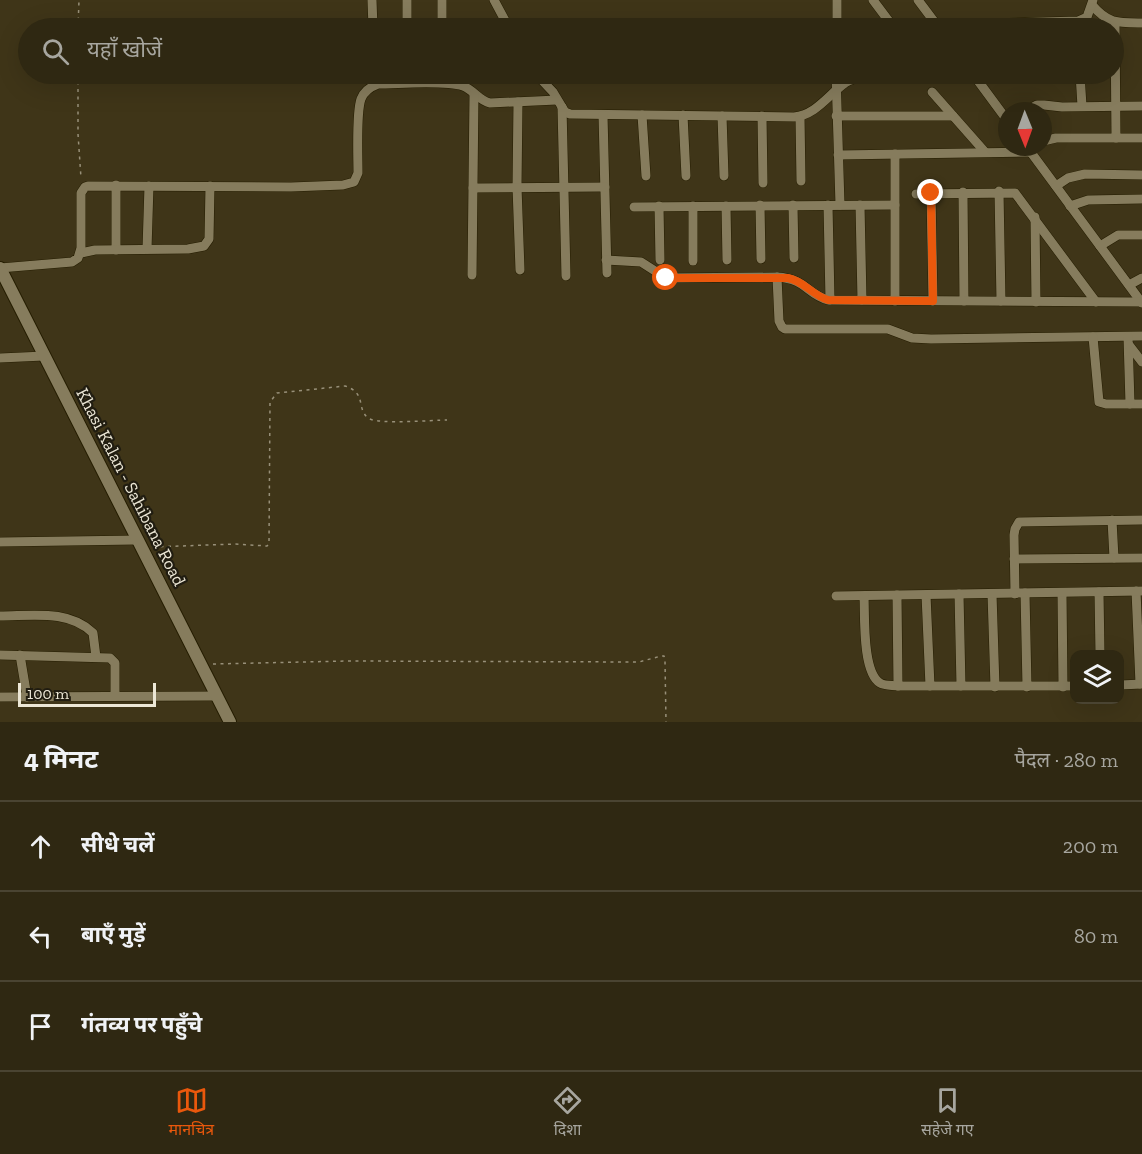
<!DOCTYPE html>
<html lang="hi">
<meta charset="utf-8">
<style>
:root{--surface:#2f2812;--page:#3b3420;--text:#f1f3f6;--muted:#a7a69f;--line:#4a4432;--accent:#ea580c}
body{margin:0;font-family:"Zilla Slab","Noto Sans Devanagari",serif;background:var(--page);color:var(--text)}
.controls{position:absolute;right:18px;bottom:18px;display:grid;overflow:hidden;border-radius:12px;box-shadow:0 6px 24px #0002}
.controls button{width:54px;height:54px;display:grid;place-items:center;padding:0;border:0;border-bottom:2px solid var(--line);background:var(--surface);color:var(--text);font:30px sans-serif}
.compass{position:absolute;left:998px;top:102px;width:54px;height:54px;border-radius:50%;background:var(--surface);box-shadow:0 6px 24px #0002;rotate:179deg}
.scale{position:absolute;left:18px;bottom:15px;width:138px;box-sizing:border-box;padding-left:6px;border:3px solid #ece7d6;border-top:0;font-size:16px;line-height:21px;white-space:nowrap;color:#ece7d6;-webkit-text-stroke:4px #211d11;paint-order:stroke}
.stop{position:absolute;width:18px;height:18px;margin:-14px;border:4px solid #ea580c;border-radius:50%;background:#fff}
.stop.end{background:#ea580c;border-color:#fff;box-shadow:0 2px 6px #0008}
.list{margin:0;padding:0;list-style:none}
h2{display:flex;justify-content:space-between;align-items:center;height:78px;margin:0;padding:0 24px;font-size:26px}
h2 small{font-size:20px;font-weight:400;color:var(--muted)}
.list li{display:grid;grid-template-columns:39px 1fr auto;gap:18px;align-items:center;box-sizing:border-box;height:90px;padding:0 24px;border-top:2px solid var(--line)}
.list b{display:block;font-size:22px;white-space:nowrap}
.list em{font-size:20px;font-style:normal;color:var(--muted)}
.icon{flex:none;width:33px;height:33px;fill:none;stroke:currentColor;stroke-width:2;stroke-linecap:round;stroke-linejoin:round}
.map{position:relative;flex:none;width:1142px;height:722px;overflow:hidden}
.search{position:absolute;background:var(--surface);box-shadow:0 6px 24px #0002;left:18px;right:18px;top:18px;height:66px;display:flex;align-items:center;gap:15px;box-sizing:border-box;padding:0 21px;border-radius:33px;color:var(--muted);font-size:22px}
.sheet{height:348px;background:var(--surface)}
nav{display:flex;justify-content:space-around;align-items:center;box-sizing:border-box;height:84px;border-top:2px solid var(--line);background:var(--surface);font-size:16px;color:var(--muted)}
nav a{display:grid;justify-items:center;gap:3px}
nav .on{color:var(--accent)}
.map>svg:first-child{display:block}
</style>
<div class="map">
<svg width="1142" height="722" viewBox="0 0 1142 722">
<rect width="100%" height="100%" fill="#3f3518"/>
<g fill="none" stroke-linecap="round" stroke-linejoin="round">
<defs>
<g id="minor">
<path d="M372 0 373 28"/>
<path d="M407 0V28"/>
<path d="M442 0V28"/>
<path d="M494 0 509 28"/>
<path d="M873 0 894 28"/>
<path d="M918 0 939 28"/>
<path d="M1092 5C1108 24 1118 23 1142 23"/>
<path d="M1115 23 1116 138"/>
<path d="M937 25 1078 21 1087 17 1093 0"/>
<path d="M837 28V0"/>
<path d="M536 74 553 92 565 112 570 114 794 117C816 115 828 95 845 83 858 75 876 75 891 74"/>
<path d="M836 74 840 205"/>
<path d="M973 74 1007 120"/>
<path d="M1080 74 1082 106"/>
<path d="M932 92 985 152"/>
<path d="M518 102 517 187 520 270"/>
<path d="M562 107 566 276"/>
<path d="M1026 111 1037 105H1044L1062 107 1142 106"/>
<path d="M603 115 607 273"/>
<path d="M642 115 646 176"/>
<path d="M683 115 686 176"/>
<path d="M722 116 724 176"/>
<path d="M762 116 763 183"/>
<path d="M836 116H953"/>
<path d="M800 117 801 181"/>
<path d="M1043 141 1056 138H1142"/>
<path d="M1027 147 1142 303"/>
<path d="M895 154V301"/>
<path d="M838 155 1031 152"/>
<path d="M1056 186 1068 178 1085 174 1142 175"/>
<path d="M473 188 605 187"/>
<path d="M999 191 1001 301"/>
<path d="M963 192 964 301"/>
<path d="M931 193 933 301"/>
<path d="M916 194 1015 193 1096 302"/>
<path d="M760 205 761 259"/>
<path d="M793 205 794 258"/>
<path d="M828 205 830 300"/>
<path d="M860 205 862 300"/>
<path d="M659 206 660 260"/>
<path d="M693 206V261"/>
<path d="M726 206 727 260"/>
<path d="M1070 206 1088 200 1142 199"/>
<path d="M634 207 895 205"/>
<path d="M1035 217 1036 302"/>
<path d="M1100 246 1118 235H1142"/>
<path d="M147 249 149 186"/>
<path d="M116 250V185"/>
<path d="M81 253 95 250 188 249 204 246 209 239 210 186"/>
<path d="M606 260 641 262 666 278 777 277C807 279 806 294 828 300L1142 302"/>
<path d="M0 268 72 262 78 258 81 248V193L85 187 88 186 291 187 343 185 354 182 358 173C358 156 356 113 361 99 364 91 370 87 378 84 399 84 445 80 463 86 474 90 479 101 490 103L557 100"/>
<path d="M472 275 474 94"/>
<path d="M777 277 779 321 782 327 785 329H888L912 338 931 339 1142 336"/>
<path d="M1129 285 1142 278"/>
<path d="M1093 337 1099 402 1106 404H1142"/>
<path d="M1128 337 1130 404"/>
<path d="M1129 345 1142 362"/>
<path d="M0 358 44 356"/>
<path d="M1112 520 1114 558"/>
<path d="M0 542 137 540"/>
<path d="M1014 559 1142 558"/>
<path d="M1136 591 1140 684"/>
<path d="M1099 592 1100 654"/>
<path d="M1025 593 1027 687"/>
<path d="M1062 593 1063 687"/>
<path d="M959 594 961 686"/>
<path d="M992 594 995 687"/>
<path d="M1015 594 1014 535 1015 529 1019 522 1142 520"/>
<path d="M897 595 898 686"/>
<path d="M926 595 930 686"/>
<path d="M836 596 1142 591"/>
<path d="M864 596C865 615 862 672 880 683 885 686 893 685 898 686H1074"/>
<path d="M0 616C31 616 69 609 93 633L96 657"/>
<path d="M0 655 110 658 115 663V696"/>
<path d="M20 655 27 697"/>
<path d="M1120 685 1142 684"/>
<path d="M0 697 217 696"/>
</g>
<path id="tertiary" d="M0 268 230 722"/>
</defs>
<!-- minor casing -->
<use href="#minor" stroke="#251d01" stroke-width="10"/>
<!-- tertiary casing -->
<use href="#tertiary" stroke="#251d01" stroke-width="14"/>
<!-- path -->
<g stroke="#989079" stroke-width="1.5" stroke-dasharray="3 4.5" stroke-linecap="butt">
<path d="M78 28 79 0"/>
<path d="M78 74V134L81 178"/>
<path d="M153 547 235 544 267 546 269 544 270 402 277 393 345 386C367 393 356 408 368 418 377 425 434 420 447 420"/>
<path d="M213 664 348 661 639 662 661 656H664L665 661 666 722"/>
</g>
<!-- minor -->
<use href="#minor" stroke="#867c5d" stroke-width="9"/>
<!-- tertiary -->
<use href="#tertiary" stroke="#867c5d" stroke-width="12"/>
</g>
<g fill="none" stroke-linecap="round" stroke-linejoin="round">
<!-- route -->
<path stroke="#ea580c" stroke-width="8" d="M666 278H788C804 281 812 295 828 300L933 301 931 193"/>
</g>
<g text-anchor="middle" dominant-baseline="central" stroke-width="4.5" stroke-linejoin="round" paint-order="stroke">
<!-- street labels -->
<g font-size="18" fill="#ece7d6" stroke="#211d11">
<text transform="translate(131 487) rotate(63)">Khasi Kalan - Sahibana Road</text>
</g>
</g>
</svg>
<div class="controls">
<button><svg class="icon" aria-label="layers" viewBox="0 0 24 24"><path d="M12 4l9 5-9 5-9-5zM3 14l9 5 9-5"/></svg></button>
</div>
<svg class="compass" viewBox="-18 -18 36 36"><path d="M0-13l5 13h-10z" fill="#e53935"/><path d="M0 13l5-13h-10z" fill="#a7a69f"/></svg>
<div class="scale">100 m</div>
<div class="stop" style="left:666px;top:278px"></div>
<div class="stop end" style="left:931px;top:193px"></div>
<div class="search"><svg class="icon" aria-label="search" viewBox="0 0 24 24"><circle cx="10" cy="10" r="6"/><path d="M15 15l6 6"/></svg>यहाँ खोजें</div>
</div>
<section class="sheet">
<h2>4 मिनट<small>पैदल · 280 m</small></h2>
<ul class="list">
<li><svg class="icon" aria-label="ahead" viewBox="0 0 24 24"><path d="M12 20V5M6 11l6-6 6 6"/></svg><div><b>सीधे चलें</b></div><em>200 m</em></li>
<li><svg class="icon" aria-label="left" viewBox="0 0 24 24"><path d="M17 20v-9H6M10 6l-5 5 5 5"/></svg><div><b>बाएँ मुड़ें</b></div><em>80 m</em></li>
<li><svg class="icon" aria-label="arrive" viewBox="0 0 24 24"><path d="M6 21V4h12l-3 4 3 4H6"/></svg><div><b>गंतव्य पर पहुँचे</b></div></li>
</ul>
</section>
<nav>
<a class="on"><svg class="icon" aria-label="map" viewBox="0 0 24 24"><path d="M3 6l6-2 6 2 6-2v14l-6 2-6-2-6 2zM9 4v14M15 6v14"/></svg>मानचित्र</a>
<a><svg class="icon" aria-label="directions" viewBox="0 0 24 24"><path d="M12 3l9 9-9 9-9-9zM9 14v-3h6M13 9l2 2-2 2"/></svg>दिशा</a>
<a><svg class="icon" aria-label="saved" viewBox="0 0 24 24"><path d="M7 4h10v16l-5-4-5 4z"/></svg>सहेजे गए</a>
</nav>
